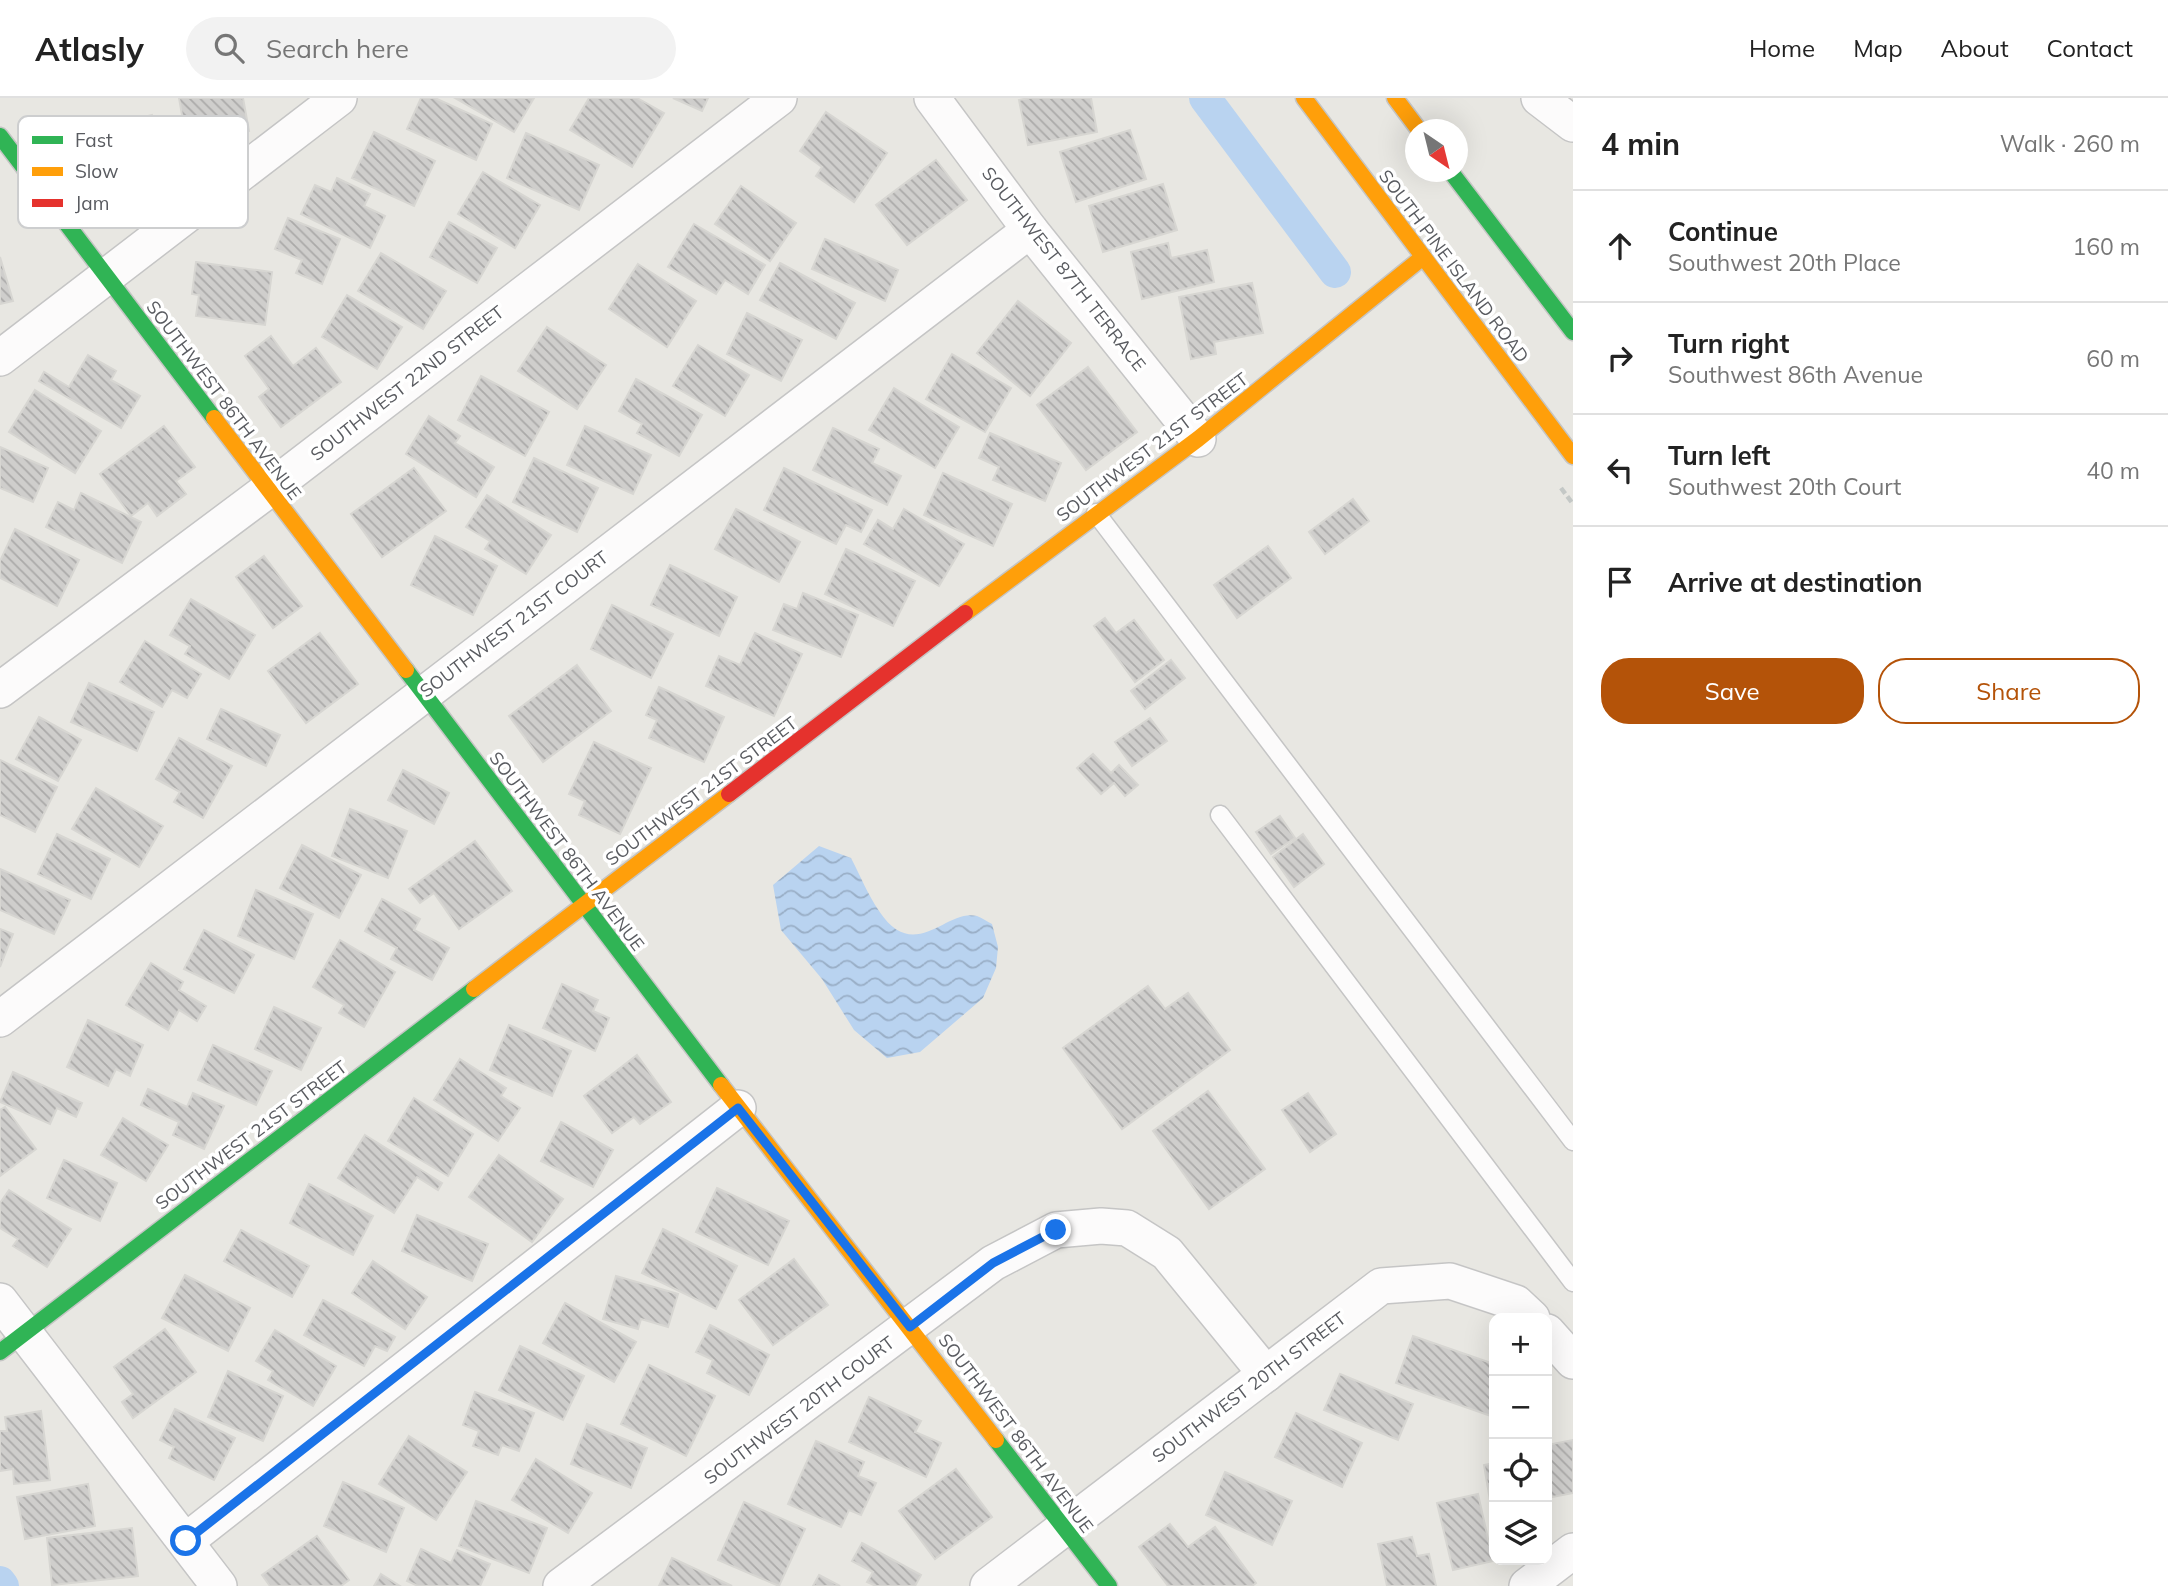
<!DOCTYPE html>
<meta charset="utf-8">
<style>
:root{--surface:#fff;--page:#f2f2f2;--text:#222;--muted:#767676;--line:#e0e0e0;--accent:#b45309}
body{margin:0;font-family:Mulish,sans-serif;background:var(--page);color:var(--text)}
.controls{position:absolute;right:21px;bottom:21px;display:grid;overflow:hidden;border-radius:14px;box-shadow:0 7px 28px #0002}
.controls button{width:63px;height:63px;display:grid;place-items:center;padding:0;border:0;border-bottom:2px solid var(--line);background:var(--surface);color:var(--text);font:35px sans-serif}
.compass{position:absolute;left:1405px;top:21px;width:63px;height:63px;border-radius:50%;background:var(--surface);box-shadow:0 7px 28px #0002;rotate:145deg}
.stop{position:absolute;width:21px;height:21px;margin:-16px;border:5px solid #1a73e8;border-radius:50%;background:#fff}
.stop.end{background:#1a73e8;border-color:#fff;box-shadow:0 2px 7px #0008}
.list{margin:0;padding:0;list-style:none}
h2{display:flex;justify-content:space-between;align-items:center;height:91px;margin:0;padding:0 28px;font-size:30px}
h2 small{font-size:23px;font-weight:400;color:var(--muted)}
.list li{display:grid;grid-template-columns:46px 1fr auto;gap:21px;align-items:center;box-sizing:border-box;height:112px;padding:0 28px;border-top:2px solid var(--line)}
.list b{display:block;font-size:26px;white-space:nowrap}
.list p{margin:0;font-size:23px;white-space:nowrap;color:var(--muted)}
.list em{font-size:23px;font-style:normal;color:var(--muted)}
.actions{display:flex;gap:14px;padding:21px 28px}
.actions a{flex:1;padding:16px 0;border:2px solid var(--accent);border-radius:28px;text-align:center;font-size:24px;color:var(--accent)}
.actions .main{background:var(--accent);color:#fff}
.icon{flex:none;width:38px;height:38px;fill:none;stroke:currentColor;stroke-width:2;stroke-linecap:round;stroke-linejoin:round}
.map{position:relative;flex:none;width:1573px;height:1488px;overflow:hidden}
header{display:flex;align-items:center;gap:42px;box-sizing:border-box;height:98px;padding:0 35px;background:var(--surface);border-bottom:2px solid var(--line)}
header strong{font-size:33px}
nav{display:flex;gap:38px;margin-inline-start:auto;font-size:24px}
.search{width:490px;height:63px;background:var(--page);display:flex;align-items:center;gap:18px;box-sizing:border-box;padding:0 24px;border-radius:38px;color:var(--muted);font-size:26px}
main{display:flex}
aside{flex:1;background:var(--surface)}
.map>svg:first-child{display:block}
</style>
<header>
<strong>Atlasly</strong>
<div class="search"><svg class="icon" aria-label="search" viewBox="0 0 24 24"><circle cx="10" cy="10" r="6"/><path d="M15 15l6 6"/></svg>Search here</div>
<nav><a>Home</a><a>Map</a><a>About</a><a>Contact</a></nav>
</header>
<main>
<div class="map">
<svg width="1573" height="1488" viewBox="0 0 1573 1488">
<defs>
<pattern id="water-waves" width="16" height="10" patternUnits="userSpaceOnUse" patternTransform="scale(1.75)"><rect width="16" height="10" fill="#b9d3f0"/><path d="M0 5q4-4 8 0t8 0" fill="none" stroke="#99aec6"/></pattern>
<pattern id="building-back-hatch" width="6" height="6" patternUnits="userSpaceOnUse" patternTransform="scale(1.75)"><rect width="6" height="6" fill="#cfcecc"/><path d="M-1 5l2 2M0 0l6 6M5-1l2 2" fill="none" stroke="#abaaa9"/></pattern>
</defs>
<rect width="100%" height="100%" fill="#e8e7e2"/>
<!-- water -->
<path fill="url(#water-waves)" d="M819 748 851 760C860 777 868 797 879 813 915 867 946 810 977 818 982 820 988 824 992 826L998 849 996 870 983 900 920 954 887 960 854 932 822 881 781 832 773 787Z"/>
<g fill="none" stroke-linecap="round" stroke-linejoin="round">
<!-- canal -->
<g stroke="#b9d3f0" stroke-width="32">
<path d="M1205 0 1335 174"/>
<path d="M0 1484 3 1488"/>
</g>
</g>
<!-- building -->
<g fill="url(#building-back-hatch)" stroke="#d7d6d2" stroke-width="2">
<path d="M179 0H243L249 33 218 38 221 52 189 57Z"/>
<path d="M421 0H435L492 26 476 62 407 31Z"/>
<path d="M455 0H534L514 34Z"/>
<path d="M589 0H637L664 15 632 69 570 32Z"/>
<path d="M673 0H708L702 13Z"/>
<path d="M1029 0H1091L1097 34 1028 47 1019 2Z"/>
<path d="M826 14 887 55 854 104 816 78 822 69 800 53Z"/>
<path d="M152 17 174 99 113 116 91 33Z"/>
<path d="M1130 32 1146 81 1076 104 1060 54Z"/>
<path d="M374 34 435 63 414 108 352 80Z"/>
<path d="M526 35 599 67 579 112 507 80Z"/>
<path d="M936 62 967 102 907 147 876 107Z"/>
<path d="M483 74 540 107 515 150 458 116Z"/>
<path d="M337 80 370 96 364 108 385 118 370 150 301 116 315 87 331 94Z"/>
<path d="M1163 86 1177 132 1103 154 1089 108Z"/>
<path d="M741 88 796 125 770 163 715 126Z"/>
<path d="M288 120 340 141 322 186 296 175 302 162 275 151Z"/>
<path d="M449 124 497 150 477 185 430 159Z"/>
<path d="M694 126 765 167 748 196 725 182 716 196 668 169Z"/>
<path d="M825 141 898 172 885 203 812 171Z"/>
<path d="M1168 145 1171 160 1207 152 1214 184 1142 201 1131 154Z"/>
<path d="M381 155 446 193 423 231 358 193Z"/>
<path d="M0 159 13 203 0 206Z"/>
<path d="M196 164 272 174 265 227 196 218 199 197 192 196Z"/>
<path d="M780 165 855 205 836 241 760 202Z"/>
<path d="M638 166 696 203 667 249 609 211Z"/>
<path d="M1252 185 1263 235 1214 244 1216 256 1191 261 1179 199Z"/>
<path d="M347 197 402 229 377 271 322 239Z"/>
<path d="M1018 203 1071 245 1030 298 977 255Z"/>
<path d="M747 215 802 242 781 283 727 256Z"/>
<path d="M547 229 606 267 577 311 518 273Z"/>
<path d="M271 238 293 268 316 250 341 284 281 329 259 299 269 291 245 258Z"/>
<path d="M698 247 749 277 725 318 673 288Z"/>
<path d="M952 256 1011 290 985 334 926 301Z"/>
<path d="M88 257 116 273 111 282 140 298 121 330 39 283 44 274 69 289Z"/>
<path d="M1088 269 1137 334 1086 372 1037 307Z"/>
<path d="M481 278 549 314 525 358 458 322Z"/>
<path d="M636 281 702 317 679 358 637 335 642 326 619 313Z"/>
<path d="M894 290 959 329 935 370 869 332Z"/>
<path d="M35 292 101 333 75 375 9 334Z"/>
<path d="M429 318 460 338 455 345 494 369 476 399 406 356Z"/>
<path d="M164 328 195 369 176 383 186 396 157 418 148 405 131 418 100 376Z"/>
<path d="M585 328 651 357 633 396 567 367Z"/>
<path d="M833 330 879 351 872 365 901 378 887 407 813 372Z"/>
<path d="M990 335 1061 365 1045 403 993 382 999 369 979 360Z"/>
<path d="M0 349 48 370 33 404 0 390Z"/>
<path d="M534 360 598 390 577 434 513 404Z"/>
<path d="M414 370 446 413 382 459 351 416Z"/>
<path d="M784 370 872 412 861 434 846 427 836 446 764 412Z"/>
<path d="M943 375 1012 406 993 448 924 417Z"/>
<path d="M81 395 141 424 122 465 46 429 58 404 74 412Z"/>
<path d="M487 397 551 437 526 476 485 451 490 443 466 429Z"/>
<path d="M1353 401 1369 423 1325 456 1309 434Z"/>
<path d="M736 411 800 444 779 484 715 451Z"/>
<path d="M904 411 964 446 939 488 864 446 878 422 893 431Z"/>
<path d="M15 431 79 462 57 508 0 480V463Z"/>
<path d="M435 438 497 468 473 517 411 487Z"/>
<path d="M1268 448 1291 480 1237 520 1214 487Z"/>
<path d="M846 451 915 483 893 528 825 496Z"/>
<path d="M264 458 302 508 273 530 236 479Z"/>
<path d="M670 467 737 499 719 538 651 507Z"/>
<path d="M803 495 858 517 841 559 773 532 784 506 797 511Z"/>
<path d="M191 501 255 537 229 581 185 556 190 548 170 537Z"/>
<path d="M612 507 673 536 651 580 591 551Z"/>
<path d="M1105 520 1116 535 1134 522 1164 562 1135 584 1094 528Z"/>
<path d="M320 535 358 586 306 625 268 573Z"/>
<path d="M755 535 802 556 774 618 706 588 719 558 740 567Z"/>
<path d="M145 543 201 576 187 600 172 592 162 609 120 584Z"/>
<path d="M1171 562 1185 580 1145 611 1131 593Z"/>
<path d="M577 567 611 613 543 664 509 618Z"/>
<path d="M89 585 154 614 137 653 71 624Z"/>
<path d="M659 589 724 619 704 664 649 640 657 622 646 617Z"/>
<path d="M221 611 280 637 266 668 207 641Z"/>
<path d="M39 619 81 642 58 683 16 661Z"/>
<path d="M1150 620 1167 643 1132 668 1115 644Z"/>
<path d="M179 640 232 668 203 720 174 704 180 694 156 681Z"/>
<path d="M594 644 651 670 620 736 579 717 585 703 569 696Z"/>
<path d="M1093 656 1111 675 1119 667 1138 687 1125 698 1114 685 1101 696 1077 670Z"/>
<path d="M0 662 57 689 35 734 0 717Z"/>
<path d="M403 672 449 695 434 726 388 702Z"/>
<path d="M96 690 163 728 139 769 72 731Z"/>
<path d="M350 711 407 733 388 780 332 758Z"/>
<path d="M1280 718 1295 740 1271 756 1256 734Z"/>
<path d="M57 736 110 761 91 801 38 776Z"/>
<path d="M1303 736 1324 766 1294 789 1273 759Z"/>
<path d="M475 743 512 793 459 831 434 795 420 805 409 791Z"/>
<path d="M302 747 361 777 339 820 280 790Z"/>
<path d="M0 771 70 802 54 836 0 812Z"/>
<path d="M256 792 313 816 294 861 238 838Z"/>
<path d="M382 801 420 821 414 832 449 850 432 882 391 861 397 850 365 833Z"/>
<path d="M0 831 13 836 0 869Z"/>
<path d="M204 832 254 857 234 895 184 871Z"/>
<path d="M340 842 395 874 364 929 339 915 344 907 313 889Z"/>
<path d="M151 865 183 884 179 892 206 908 197 923 179 912 168 932 126 907Z"/>
<path d="M562 886 598 902 593 913 609 920 595 953 543 930Z"/>
<path d="M1148 888 1165 911 1188 895 1230 952 1122 1031 1063 950Z"/>
<path d="M274 909 321 930 301 972 255 951Z"/>
<path d="M88 922 143 947 130 978 116 971 108 988 67 969Z"/>
<path d="M509 927 571 953 552 998 490 972Z"/>
<path d="M213 947 272 973 256 1007 198 982Z"/>
<path d="M637 957 671 1004 640 1026 634 1019 612 1035 584 998Z"/>
<path d="M460 961 506 990 501 998 520 1010 498 1043 434 1002Z"/>
<path d="M13 974 82 1005 76 1019 57 1010 50 1026 0 1004Z"/>
<path d="M148 991 187 1009 193 995 224 1008 204 1051 173 1037 179 1024 141 1007Z"/>
<path d="M1208 993 1265 1071 1209 1111 1153 1033Z"/>
<path d="M1308 995 1336 1036 1310 1054 1282 1012Z"/>
<path d="M414 1000 473 1036 448 1078 388 1043Z"/>
<path d="M5 1009 36 1051 0 1078V1012Z"/>
<path d="M123 1020 168 1047 146 1083 101 1057Z"/>
<path d="M561 1024 613 1052 593 1089 541 1063Z"/>
<path d="M365 1037 442 1085 438 1092 417 1079 394 1115 338 1080Z"/>
<path d="M499 1057 563 1101 532 1144 469 1099Z"/>
<path d="M64 1062 117 1085 100 1123 47 1100Z"/>
<path d="M309 1086 373 1118 353 1157 290 1125Z"/>
<path d="M717 1090 789 1123 768 1167 696 1134Z"/>
<path d="M9 1092 71 1131 47 1169 13 1148 18 1141 0 1130V1105Z"/>
<path d="M417 1117 488 1146 472 1183 402 1153Z"/>
<path d="M663 1131 737 1168 716 1211 642 1175Z"/>
<path d="M241 1132 309 1168 292 1199 224 1163Z"/>
<path d="M794 1161 828 1207 773 1247 739 1202Z"/>
<path d="M373 1163 427 1199 405 1231 352 1195Z"/>
<path d="M185 1177 250 1210 228 1253 162 1220Z"/>
<path d="M616 1178 678 1196 668 1229 641 1221 638 1231 603 1221Z"/>
<path d="M323 1202 395 1239 387 1253 375 1248 364 1268 304 1237Z"/>
<path d="M565 1205 636 1244 614 1284 543 1245Z"/>
<path d="M710 1227 769 1257 749 1297 707 1275 713 1262 696 1254Z"/>
<path d="M165 1231 196 1274 133 1320 122 1304 133 1296 114 1269Z"/>
<path d="M275 1232 336 1268 313 1308 268 1282 273 1273 256 1263Z"/>
<path d="M1413 1238 1494 1266V1319L1396 1285Z"/>
<path d="M520 1248 584 1278 563 1322 499 1292Z"/>
<path d="M649 1267 715 1298 686 1358 621 1326Z"/>
<path d="M228 1273 283 1298 263 1343 208 1319Z"/>
<path d="M1340 1276 1413 1306 1398 1342 1324 1312Z"/>
<path d="M475 1294 534 1315 519 1353 502 1347 498 1357 473 1348 479 1333 463 1327Z"/>
<path d="M869 1299 921 1323 915 1334 941 1345 926 1379 849 1344Z"/>
<path d="M175 1311 235 1340 214 1382 169 1360 174 1349 160 1342Z"/>
<path d="M41 1313 50 1382 14 1386 13 1371 0 1373V1333H7L5 1319Z"/>
<path d="M1296 1315 1362 1345 1342 1389 1275 1359Z"/>
<path d="M587 1326 647 1350 631 1390 571 1366Z"/>
<path d="M409 1338 467 1374 436 1422 379 1386Z"/>
<path d="M1573 1342V1395L1547 1400V1347Z"/>
<path d="M816 1343 864 1364 858 1378 876 1385 861 1417 849 1412 841 1429 788 1406Z"/>
<path d="M536 1361 592 1395 568 1435 512 1402Z"/>
<path d="M1494 1365V1426L1484 1367Z"/>
<path d="M956 1371 992 1419 935 1461 899 1413Z"/>
<path d="M1225 1374 1292 1403 1272 1447 1206 1417Z"/>
<path d="M343 1384 404 1410 386 1454 324 1428Z"/>
<path d="M88 1386 95 1428 25 1441 17 1399Z"/>
<path d="M1478 1396 1493 1463 1453 1472 1437 1405Z"/>
<path d="M476 1403 547 1430 529 1475 459 1448Z"/>
<path d="M744 1404 805 1431 779 1488 718 1462Z"/>
<path d="M1170 1426 1188 1449 1215 1429 1256 1485 1252 1488H1168L1139 1449Z"/>
<path d="M132 1430 138 1478 52 1487 47 1440Z"/>
<path d="M317 1438 349 1482 341 1488H270L262 1477Z"/>
<path d="M1412 1439 1417 1458 1429 1456 1436 1488H1387L1378 1446Z"/>
<path d="M862 1445 921 1477 915 1488H876L867 1484 873 1474 852 1463Z"/>
<path d="M421 1451 451 1465 457 1452 490 1466 480 1488H418L407 1483Z"/>
<path d="M672 1460 732 1488H659Z"/>
<path d="M381 1476 400 1488H374Z"/>
<path d="M819 1477 840 1488H813Z"/>
</g>
<g fill="none" stroke-linecap="round" stroke-linejoin="round">
<defs>
<g id="lane">
<path d="M1096 415 1573 1043"/>
<path d="M1220 717 1573 1184"/>
</g>
<g id="street">
<path d="M932 0 1030 132 1198 341"/>
<path d="M1539 0 1573 26"/>
<path d="M0 260 339 0"/>
<path d="M0 592 268 392 779 0"/>
<path d="M0 921 1030 132"/>
<path d="M0 1203 219 1488"/>
<path d="M1547 1234 1573 1263"/>
<path d="M186 1443 738 1010"/>
<path d="M561 1488 993 1165 1056 1132 1101 1128 1127 1130 1167 1155 1266 1276"/>
<path d="M988 1488 1381 1188 1450 1183 1516 1205 1532 1220"/>
<path d="M1527 1488 1573 1453"/>
</g>
<g id="fast">
<path d="M0 38 214 320"/>
<path d="M1451 74 1573 234"/>
<path d="M406 572 721 987"/>
<path d="M0 1254 474 891"/>
<path d="M996 1342 1109 1488"/>
</g>
<g id="slow">
<path d="M1304 0 1573 358"/>
<path d="M1395 0 1419 32"/>
<path d="M214 320 406 572"/>
<path d="M965 515 1198 341 1423 159"/>
<path d="M474 891 729 696"/>
<path d="M721 987 996 1342"/>
</g>
<path id="jam" d="M729 696 965 515"/>
</defs>
<!-- lane casing -->
<use href="#lane" stroke="#c5c5c5" stroke-width="21"/>
<!-- street casing -->
<use href="#street" stroke="#c5c5c5" stroke-width="38"/>
<!-- fast casing -->
<use href="#fast" stroke="#c5c5c4" stroke-width="19"/>
<!-- slow casing -->
<use href="#slow" stroke="#c5c5c4" stroke-width="19"/>
<!-- jam casing -->
<use href="#jam" stroke="#c5c5c4" stroke-width="19"/>
<!-- path -->
<path stroke="#c4c8c6" stroke-width="4.5" stroke-dasharray="7 3.5" stroke-linecap="butt" d="M1561 390 1573 406"/>
<!-- lane -->
<use href="#lane" stroke="#fcfbfb" stroke-width="18"/>
<!-- street -->
<use href="#street" stroke="#fcfbfb" stroke-width="35"/>
<!-- fast -->
<use href="#fast" stroke="#30b455" stroke-width="16"/>
<!-- slow -->
<use href="#slow" stroke="#ff9f0a" stroke-width="16"/>
<!-- jam -->
<use href="#jam" stroke="#e5322d" stroke-width="16"/>
</g>
<g fill="none" stroke-linecap="round" stroke-linejoin="round">
<!-- route -->
<path stroke="#1a73e8" stroke-width="9" d="M186 1443 738 1010 910 1229 993 1165 1056 1132"/>
</g>
<g text-anchor="middle" dominant-baseline="central" stroke-width="7" stroke-linejoin="round" paint-order="stroke">
<!-- street labels -->
<g font-size="18" fill="#595b60" stroke="#fff">
<text transform="translate(1454 168) rotate(53)">SOUTH PINE ISLAND ROAD</text>
<text transform="translate(1064 171) rotate(52)">SOUTHWEST 87TH TERRACE</text>
<text transform="translate(407 285) rotate(-38)">SOUTHWEST 22ND STREET</text>
<text transform="translate(224 302) rotate(53)">SOUTHWEST 86TH AVENUE</text>
<text transform="translate(1152 349) rotate(-37)">SOUTHWEST 21ST STREET</text>
<text transform="translate(514 526) rotate(-37)">SOUTHWEST 21ST COURT</text>
<text transform="translate(701 693) rotate(-37)">SOUTHWEST 21ST STREET</text>
<text transform="translate(567 753) rotate(53)">SOUTHWEST 86TH AVENUE</text>
<text transform="translate(251 1037) rotate(-37)">SOUTHWEST 21ST STREET</text>
<text transform="translate(1249 1289) rotate(-37)">SOUTHWEST 20TH STREET</text>
<text transform="translate(799 1312) rotate(-37)">SOUTHWEST 20TH COURT</text>
<text transform="translate(1016 1335) rotate(53)">SOUTHWEST 86TH AVENUE</text>
</g>
</g>
<!-- legend -->
<rect x="18" y="18" width="230" height="112" rx="10" fill="#fff" stroke="#cdcecf" stroke-width="2"/>
<rect x="32" y="38" width="31" height="8" fill="#30b455"/>
<rect x="32" y="69" width="31" height="9" fill="#ff9f0a"/>
<rect x="32" y="101" width="31" height="8" fill="#e5322d"/>
<g font-size="19" fill="#595b60">
<text x="75" y="49">Fast</text>
<text x="75" y="80">Slow</text>
<text x="75" y="112">Jam</text>
</g>
</svg>
<div class="controls">
<button>+</button>
<button>−</button>
<button><svg class="icon" aria-label="locate" viewBox="0 0 24 24"><circle cx="12" cy="12" r="6"/><path d="M12 2v4M12 18v4M2 12h4M18 12h4"/></svg></button>
<button><svg class="icon" aria-label="layers" viewBox="0 0 24 24"><path d="M12 4l9 5-9 5-9-5zM3 14l9 5 9-5"/></svg></button>
</div>
<svg class="compass" viewBox="-18 -18 36 36"><path d="M0-13l5 13h-10z" fill="#e53935"/><path d="M0 13l5-13h-10z" fill="#767676"/></svg>
<div class="stop" style="left:186px;top:1443px"></div>
<div class="stop end" style="left:1056px;top:1132px"></div>
</div>
<aside>
<h2>4 min<small>Walk · 260 m</small></h2>
<ul class="list">
<li><svg class="icon" aria-label="ahead" viewBox="0 0 24 24"><path d="M12 20V5M6 11l6-6 6 6"/></svg><div><b>Continue</b><p>Southwest 20th Place</p></div><em>160 m</em></li>
<li><svg class="icon" aria-label="right" viewBox="0 0 24 24"><path d="M7 20v-9h11M14 6l5 5-5 5"/></svg><div><b>Turn right</b><p>Southwest 86th Avenue</p></div><em>60 m</em></li>
<li><svg class="icon" aria-label="left" viewBox="0 0 24 24"><path d="M17 20v-9H6M10 6l-5 5 5 5"/></svg><div><b>Turn left</b><p>Southwest 20th Court</p></div><em>40 m</em></li>
<li><svg class="icon" aria-label="arrive" viewBox="0 0 24 24"><path d="M6 21V4h12l-3 4 3 4H6"/></svg><div><b>Arrive at destination</b></div></li>
</ul>
<div class="actions"><a class="main">Save</a><a>Share</a></div>
</aside>
</main>
